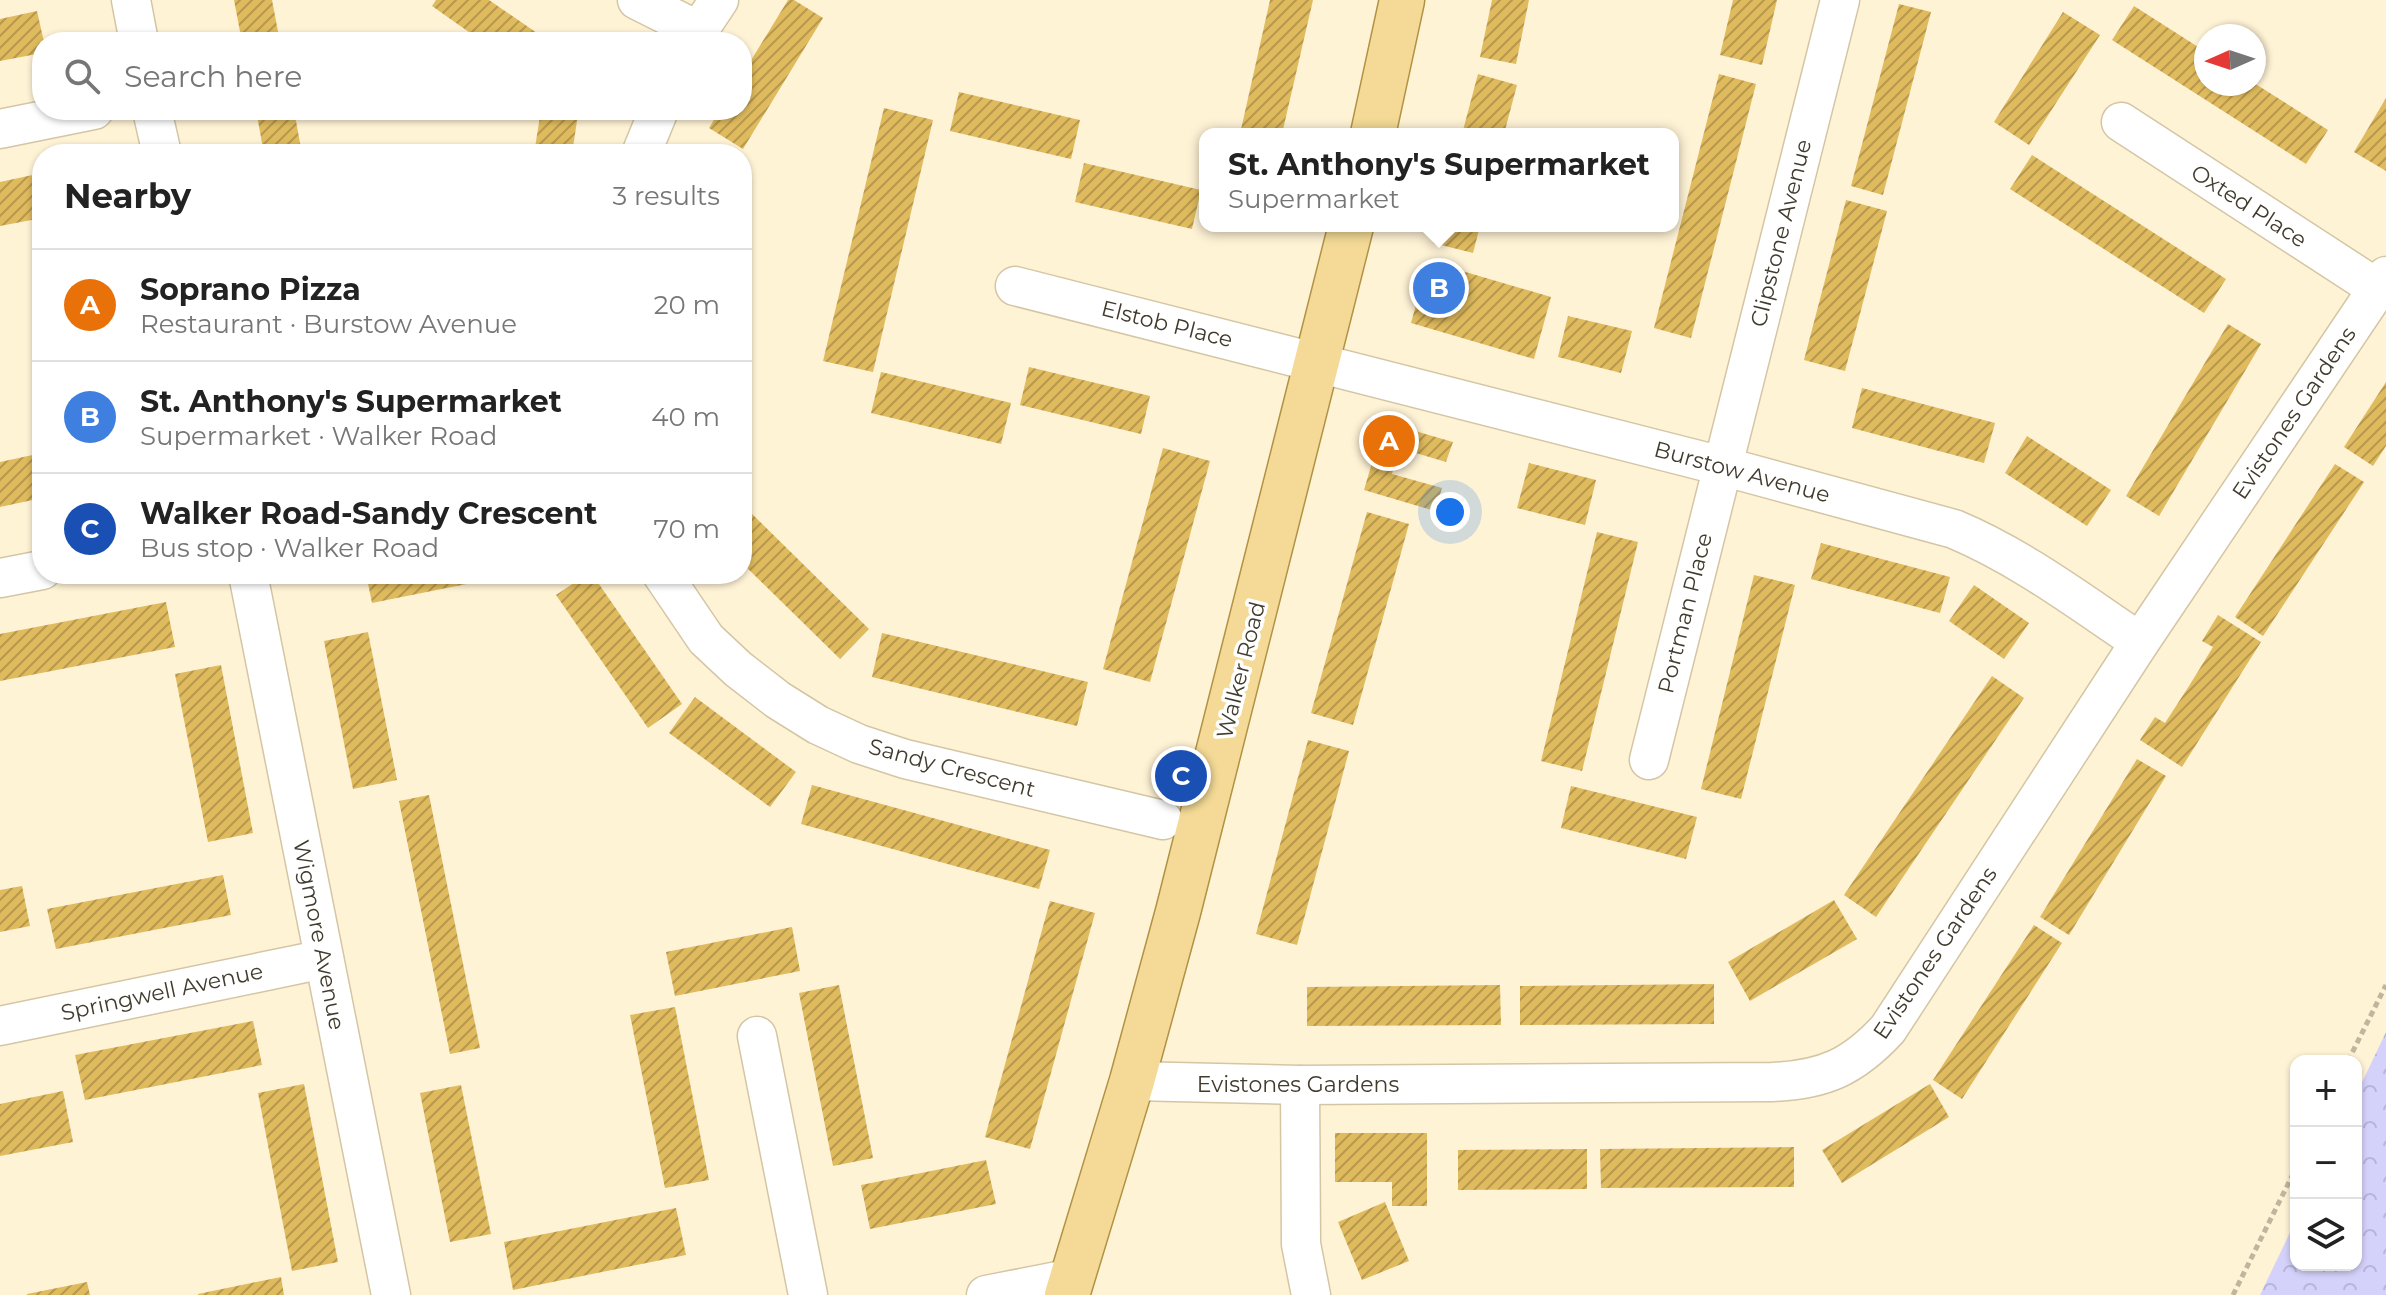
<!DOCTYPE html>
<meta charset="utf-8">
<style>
:root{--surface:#fff;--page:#f6f6f6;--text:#222;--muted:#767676;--line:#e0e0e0;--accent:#ea580c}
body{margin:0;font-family:Montserrat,sans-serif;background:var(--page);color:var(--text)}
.controls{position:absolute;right:24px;bottom:24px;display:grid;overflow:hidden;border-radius:16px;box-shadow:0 2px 6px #0004}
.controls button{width:72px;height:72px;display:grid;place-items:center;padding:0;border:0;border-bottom:2px solid var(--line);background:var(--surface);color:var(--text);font:40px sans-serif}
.compass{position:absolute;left:2194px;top:24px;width:72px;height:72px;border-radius:50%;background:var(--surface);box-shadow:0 2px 6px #0004;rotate:267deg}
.you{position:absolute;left:1450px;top:512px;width:28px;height:28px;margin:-20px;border:6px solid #fff;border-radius:50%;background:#1a73e8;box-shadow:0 0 0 12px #1a73e833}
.badge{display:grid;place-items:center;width:52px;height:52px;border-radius:50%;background:var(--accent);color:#fff;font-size:26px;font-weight:700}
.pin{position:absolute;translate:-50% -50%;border:4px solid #fff;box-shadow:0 2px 8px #0006}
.popup{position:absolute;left:1199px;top:128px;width:480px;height:104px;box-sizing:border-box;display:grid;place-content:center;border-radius:16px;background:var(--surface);filter:drop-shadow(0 2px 6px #0005);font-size:26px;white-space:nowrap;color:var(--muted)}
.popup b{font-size:30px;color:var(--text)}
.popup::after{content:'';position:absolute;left:50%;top:100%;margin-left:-16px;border:16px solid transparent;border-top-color:var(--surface)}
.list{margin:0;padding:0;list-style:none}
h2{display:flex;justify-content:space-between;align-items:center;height:104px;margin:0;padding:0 32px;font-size:34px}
h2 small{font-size:26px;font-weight:400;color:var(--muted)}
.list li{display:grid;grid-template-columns:52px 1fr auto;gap:24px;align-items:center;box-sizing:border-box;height:112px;padding:0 32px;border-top:2px solid var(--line)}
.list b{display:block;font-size:30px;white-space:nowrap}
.list p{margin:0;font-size:26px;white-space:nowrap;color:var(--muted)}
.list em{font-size:26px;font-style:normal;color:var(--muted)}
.icon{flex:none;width:44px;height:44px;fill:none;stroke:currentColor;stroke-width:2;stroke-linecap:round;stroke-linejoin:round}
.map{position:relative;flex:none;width:2386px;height:1295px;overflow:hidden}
.search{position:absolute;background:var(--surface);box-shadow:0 2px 6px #0004;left:32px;top:32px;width:720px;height:88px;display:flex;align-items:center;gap:20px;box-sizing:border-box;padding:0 28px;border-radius:32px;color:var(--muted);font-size:30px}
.panel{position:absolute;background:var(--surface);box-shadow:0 2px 6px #0004;left:32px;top:144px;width:720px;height:440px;border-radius:32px}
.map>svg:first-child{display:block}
</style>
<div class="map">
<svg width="2386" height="1295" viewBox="0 0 2386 1295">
<defs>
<pattern id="forest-crowns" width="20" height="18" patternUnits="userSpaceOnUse" patternTransform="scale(2)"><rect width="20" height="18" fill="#d4d2fa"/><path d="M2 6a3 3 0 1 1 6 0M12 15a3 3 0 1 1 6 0" fill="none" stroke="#b7b5d7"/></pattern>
<pattern id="building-hatch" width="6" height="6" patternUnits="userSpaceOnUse" patternTransform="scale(2)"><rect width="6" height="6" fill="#e0bb5d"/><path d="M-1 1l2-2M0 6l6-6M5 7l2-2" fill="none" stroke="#b7994d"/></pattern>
</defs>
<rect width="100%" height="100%" fill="#fff3d6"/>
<!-- forest -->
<path fill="url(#forest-crowns)" d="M2386 1032V1295H2260L2296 1220V1265H2356V1095Z"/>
<!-- building -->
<g fill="url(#building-hatch)">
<path d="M234 0H272L280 42H242Z"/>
<path d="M436 0H489L550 42H483L432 6Z"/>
<path d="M788 0H794L823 18 743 149 709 128 720 110H742V75Z"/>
<path d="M1270 0H1313L1282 134H1240Z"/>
<path d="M1492 0H1529L1516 64 1480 57Z"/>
<path d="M1733 0H1777L1762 65 1720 55Z"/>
<path d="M1899 4 1931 12 1883 195 1851 186Z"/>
<path d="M2134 6 2206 52V84L2254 83 2328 130 2306 164 2112 40Z"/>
<path d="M37 11 44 42 42 53 0 61V19Z"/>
<path d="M2063 12 2100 35 2029 145 1994 122Z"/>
<path d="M1478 74 1517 85 1504 134H1462Z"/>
<path d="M1719 74 1756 84 1691 338 1654 328Z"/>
<path d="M959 92 1080 120 1071 159 950 131Z"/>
<path d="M2386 98V171L2354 152Z"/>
<path d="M884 108 933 120 873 372 823 361Z"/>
<path d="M256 110H294L302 154H264Z"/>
<path d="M541 110 578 114 572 154H534Z"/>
<path d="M2032 155 2226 279 2204 313 2010 189Z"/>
<path d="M1084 163 1201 190 1192 229 1075 202Z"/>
<path d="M42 173V218L0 226V182Z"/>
<path d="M1846 200 1887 211 1845 371 1804 360Z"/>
<path d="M1438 226H1480L1473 253 1433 243Z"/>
<path d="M1428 261 1551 297 1534 359 1411 323Z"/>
<path d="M1568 316 1632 331 1621 373 1558 357Z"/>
<path d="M2228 324 2261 344 2159 516 2126 496Z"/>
<path d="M1029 367 1150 396 1141 434 1020 405Z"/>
<path d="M881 372 1011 403 1001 444 871 413Z"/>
<path d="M2386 382V446L2373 466 2344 447Z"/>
<path d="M1862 388 1995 423 1984 463 1852 428Z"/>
<path d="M1384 422 1453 442 1446 462 1399 448 1392 474 1442 488 1435 511 1364 490Z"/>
<path d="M2027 436 2111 490 2087 526 2005 473Z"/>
<path d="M1163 448 1210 461 1150 682 1103 669Z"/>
<path d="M42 453V498L0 507V462Z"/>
<path d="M1529 463 1596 480 1585 525 1517 508Z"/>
<path d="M2335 464 2364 482 2263 636 2235 617Z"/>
<path d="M747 509 869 629 840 659 742 563V513Z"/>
<path d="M1367 512 1409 524 1353 725 1311 713Z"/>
<path d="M1597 532 1638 542 1582 771 1541 761Z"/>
<path d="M1821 543 1950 577 1940 613 1811 579Z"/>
<path d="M366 574H511V575L372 603Z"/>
<path d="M587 574H592L682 704 648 728 556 595Z"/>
<path d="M1754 575 1795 585 1741 799 1701 789Z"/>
<path d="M1974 585 2029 623 2004 659 1949 621Z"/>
<path d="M166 602 175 647 0 681V634Z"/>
<path d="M2218 615 2261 642 2182 767 2140 740 2155 717 2165 723 2189 686 2213 647 2202 641Z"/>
<path d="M368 632 397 780 353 789 324 641Z"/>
<path d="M882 633 1088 682 1077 726 872 677Z"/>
<path d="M221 665 253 833 208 842 175 674Z"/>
<path d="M1992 676 2024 698 1876 917 1844 895Z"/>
<path d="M695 697 796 772 770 807 669 733Z"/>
<path d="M1308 740 1349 751 1297 945 1256 934Z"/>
<path d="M2137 759 2166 776 2069 935 2040 917Z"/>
<path d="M812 785 1050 850 1039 889 801 824Z"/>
<path d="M1571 786 1697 817 1686 859 1561 828Z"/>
<path d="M429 795 480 1048 450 1054 399 801Z"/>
<path d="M223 875 231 915 56 949 47 909Z"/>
<path d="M22 886 30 926 0 932V890Z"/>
<path d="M1834 900 1857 939 1750 1001 1728 962Z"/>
<path d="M1050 901 1095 913 1030 1149 985 1137Z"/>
<path d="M2034 925 2062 943 1962 1099 1933 1080Z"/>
<path d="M792 927 800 971 675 996 666 952Z"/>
<path d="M1714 984V1024L1520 1025V986Z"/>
<path d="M839 985 873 1158 833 1166 799 993Z"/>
<path d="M1500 985 1501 1025 1307 1026V987Z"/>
<path d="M675 1007 709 1180 665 1188 630 1015Z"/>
<path d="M253 1021 262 1065 85 1100 75 1055Z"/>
<path d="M304 1084 338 1262 292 1271 258 1093Z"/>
<path d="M1930 1084 1949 1117 1842 1183 1822 1150Z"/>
<path d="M461 1085 491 1234 450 1242 420 1093Z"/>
<path d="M63 1091 73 1142 0 1156V1104Z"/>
<path d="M1335 1133H1427V1206H1392V1182H1335Z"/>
<path d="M1794 1147V1187L1601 1188 1600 1149Z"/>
<path d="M1587 1149V1189L1458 1190V1150Z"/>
<path d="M986 1160 996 1204 870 1229 861 1185Z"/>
<path d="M1385 1202 1409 1261 1362 1280 1338 1222Z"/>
<path d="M676 1208 686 1255 513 1290 504 1242Z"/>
<path d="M281 1277 284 1295H198V1294Z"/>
<path d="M87 1282 90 1295H27V1294Z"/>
</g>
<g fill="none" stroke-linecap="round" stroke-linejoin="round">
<defs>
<g id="minor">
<path d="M131 0 139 42"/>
<path d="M637 0 697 30"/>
<path d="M691 42 719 0"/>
<path d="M152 110 162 154"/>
<path d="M2121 122 2378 289"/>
<path d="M0 129 94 110"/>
<path d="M641 154 659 110"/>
<path d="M1015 286 1722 466 1954 529C2021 557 2080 602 2140 642"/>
<path d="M248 574 391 1295"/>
<path d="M662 574 706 639 738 669 778 700 818 725 859 744 905 759 1163 820"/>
<path d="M0 578 42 570"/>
<path d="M1649 760 1840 0"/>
<path d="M0 1026 324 959"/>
<path d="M757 1036 808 1295"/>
<path d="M1132 1081 1300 1085 1772 1082C1824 1080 1853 1067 1888 1029L2140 642 2386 276"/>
<path d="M1300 1085 1301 1244 1311 1295"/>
<path d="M986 1295 1073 1278"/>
</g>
<g id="major">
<path d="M1373 134 1402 0"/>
<path d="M1067 1295 1132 1081 1178 912 1351 226"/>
</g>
</defs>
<!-- minor casing -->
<use href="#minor" stroke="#d4c6a4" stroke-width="41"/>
<!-- major casing -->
<use href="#major" stroke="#b19244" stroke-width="47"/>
<!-- path -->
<g stroke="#c0b69e" stroke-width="5" stroke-dasharray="6 4" stroke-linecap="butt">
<path d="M2348 1061 2386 985"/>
<path d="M2233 1295 2296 1168"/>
</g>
<!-- minor -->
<use href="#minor" stroke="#fff" stroke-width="38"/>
<!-- major -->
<use href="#major" stroke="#f4da96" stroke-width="44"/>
</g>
<g text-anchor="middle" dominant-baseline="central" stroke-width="7" stroke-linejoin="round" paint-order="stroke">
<!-- street labels -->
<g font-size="22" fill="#413b2d" stroke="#fff">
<text transform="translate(2249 206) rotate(33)">Oxted Place</text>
<text transform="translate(1781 233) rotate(-76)">Clipstone Avenue</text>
<text transform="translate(1167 324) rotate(14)">Elstob Place</text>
<text transform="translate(2294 413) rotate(-56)">Evistones Gardens</text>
<text transform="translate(1742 472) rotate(15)">Burstow Avenue</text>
<text transform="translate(1685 613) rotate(-76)">Portman Place</text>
<text transform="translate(1241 670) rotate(-76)">Walker Road</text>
<text transform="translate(952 768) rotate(15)">Sandy Crescent</text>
<text transform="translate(319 935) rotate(79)">Wigmore Avenue</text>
<text transform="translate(1935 953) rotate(-56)">Evistones Gardens</text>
<text transform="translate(162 992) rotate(-12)">Springwell Avenue</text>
<text x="1298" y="1084">Evistones Gardens</text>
</g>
</g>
</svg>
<div class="controls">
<button>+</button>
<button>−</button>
<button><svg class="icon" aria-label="layers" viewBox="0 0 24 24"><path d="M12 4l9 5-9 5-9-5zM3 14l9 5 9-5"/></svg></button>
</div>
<svg class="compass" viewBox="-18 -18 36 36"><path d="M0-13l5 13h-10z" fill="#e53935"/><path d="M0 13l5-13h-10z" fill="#767676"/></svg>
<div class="you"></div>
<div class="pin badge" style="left:1389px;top:441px;background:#e8710a">A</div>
<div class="pin badge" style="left:1439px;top:288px;background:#3f7fe0">B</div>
<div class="popup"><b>St. Anthony's Supermarket</b>Supermarket</div>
<div class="pin badge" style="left:1181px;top:776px;background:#1a4fb4">C</div>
<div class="search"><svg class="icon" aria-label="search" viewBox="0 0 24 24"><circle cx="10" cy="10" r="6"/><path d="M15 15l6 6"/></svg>Search here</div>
<section class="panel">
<h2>Nearby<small>3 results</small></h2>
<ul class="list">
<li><span class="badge" style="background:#e8710a">A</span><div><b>Soprano Pizza</b><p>Restaurant · Burstow Avenue</p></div><em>20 m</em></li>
<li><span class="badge" style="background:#3f7fe0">B</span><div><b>St. Anthony's Supermarket</b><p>Supermarket · Walker Road</p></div><em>40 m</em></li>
<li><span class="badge" style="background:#1a4fb4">C</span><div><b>Walker Road-Sandy Crescent</b><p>Bus stop · Walker Road</p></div><em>70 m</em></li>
</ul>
</section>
</div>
